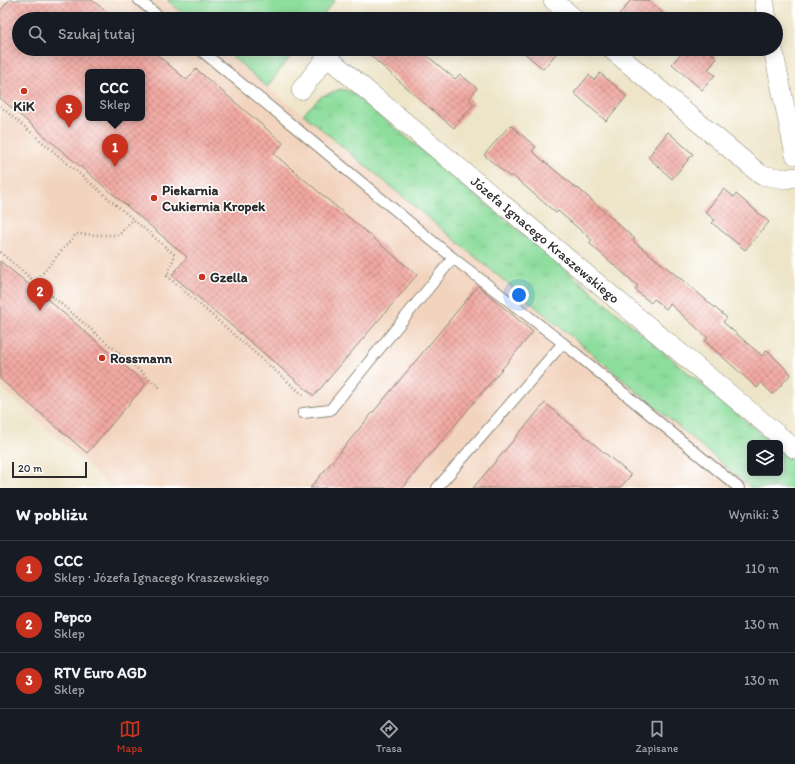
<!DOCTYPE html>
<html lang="pl">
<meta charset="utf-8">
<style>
:root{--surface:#171b24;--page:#20242c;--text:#f1f3f6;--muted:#9ea1a6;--line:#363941;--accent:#c8321e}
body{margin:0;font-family:Itim,sans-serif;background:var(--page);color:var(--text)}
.controls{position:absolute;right:12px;bottom:12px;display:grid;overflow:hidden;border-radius:6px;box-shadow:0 2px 10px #0003}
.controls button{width:36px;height:36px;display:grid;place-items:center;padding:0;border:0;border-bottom:1px solid var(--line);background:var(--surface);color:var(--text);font:20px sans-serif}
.scale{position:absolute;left:12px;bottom:10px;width:75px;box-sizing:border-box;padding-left:4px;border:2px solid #2b2b2b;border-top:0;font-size:11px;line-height:14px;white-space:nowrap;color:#2b2b2b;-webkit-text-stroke:3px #fff;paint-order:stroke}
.you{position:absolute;left:519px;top:295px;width:14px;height:14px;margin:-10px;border:3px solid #fff;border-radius:50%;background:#1a73e8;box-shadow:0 0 0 6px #1a73e833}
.badge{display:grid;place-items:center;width:26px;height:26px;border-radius:50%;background:var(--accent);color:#fff;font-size:13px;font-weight:700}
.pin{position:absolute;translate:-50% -33px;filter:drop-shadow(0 1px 2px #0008)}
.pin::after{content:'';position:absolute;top:21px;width:14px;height:12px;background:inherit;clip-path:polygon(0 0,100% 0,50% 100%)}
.popup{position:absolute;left:85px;top:69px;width:60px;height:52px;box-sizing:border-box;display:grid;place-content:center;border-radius:6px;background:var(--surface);filter:drop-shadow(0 1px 3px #0005);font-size:13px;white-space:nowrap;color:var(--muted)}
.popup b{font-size:15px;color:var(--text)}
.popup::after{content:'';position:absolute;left:50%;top:100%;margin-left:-8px;border:8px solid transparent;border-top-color:var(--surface)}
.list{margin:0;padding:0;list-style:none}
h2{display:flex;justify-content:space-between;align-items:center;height:52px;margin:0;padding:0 16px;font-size:17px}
h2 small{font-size:13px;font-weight:400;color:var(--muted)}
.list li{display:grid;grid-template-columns:26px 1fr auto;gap:12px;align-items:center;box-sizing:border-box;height:56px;padding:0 16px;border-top:1px solid var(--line)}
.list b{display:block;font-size:15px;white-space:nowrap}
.list p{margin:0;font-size:13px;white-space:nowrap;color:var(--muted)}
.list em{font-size:13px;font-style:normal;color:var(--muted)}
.icon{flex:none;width:22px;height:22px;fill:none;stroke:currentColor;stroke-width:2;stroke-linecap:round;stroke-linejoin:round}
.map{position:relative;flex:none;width:795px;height:488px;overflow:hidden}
.search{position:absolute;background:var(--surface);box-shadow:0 2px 10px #0003;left:12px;right:12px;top:12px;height:44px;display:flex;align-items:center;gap:10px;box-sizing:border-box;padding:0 14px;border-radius:22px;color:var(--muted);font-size:15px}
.sheet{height:220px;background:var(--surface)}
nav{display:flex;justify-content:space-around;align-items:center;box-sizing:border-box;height:56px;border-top:1px solid var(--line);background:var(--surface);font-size:11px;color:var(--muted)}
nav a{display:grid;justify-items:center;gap:2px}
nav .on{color:var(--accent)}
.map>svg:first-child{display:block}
</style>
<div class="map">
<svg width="795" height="488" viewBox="0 0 795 488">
<defs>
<pattern id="grass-tufts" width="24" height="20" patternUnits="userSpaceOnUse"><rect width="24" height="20" fill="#8ddd9c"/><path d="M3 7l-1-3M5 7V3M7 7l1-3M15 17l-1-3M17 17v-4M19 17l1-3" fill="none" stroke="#7abe87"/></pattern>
<pattern id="building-cross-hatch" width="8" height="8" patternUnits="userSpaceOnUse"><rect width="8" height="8" fill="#f2a9a2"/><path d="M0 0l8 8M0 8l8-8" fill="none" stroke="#c48a84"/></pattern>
</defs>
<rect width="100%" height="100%" fill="#fff"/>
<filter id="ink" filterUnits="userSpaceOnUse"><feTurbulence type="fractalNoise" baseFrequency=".025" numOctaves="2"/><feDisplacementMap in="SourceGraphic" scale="8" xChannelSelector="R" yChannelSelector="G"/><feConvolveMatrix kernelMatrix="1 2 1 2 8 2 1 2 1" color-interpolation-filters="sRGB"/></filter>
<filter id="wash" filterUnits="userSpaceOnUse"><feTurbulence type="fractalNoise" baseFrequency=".012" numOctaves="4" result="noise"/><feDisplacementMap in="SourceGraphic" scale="16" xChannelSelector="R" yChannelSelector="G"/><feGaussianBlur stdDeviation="0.9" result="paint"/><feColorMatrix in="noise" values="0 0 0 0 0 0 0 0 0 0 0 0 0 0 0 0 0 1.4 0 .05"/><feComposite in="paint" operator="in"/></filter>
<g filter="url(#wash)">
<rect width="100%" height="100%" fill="#eee5c9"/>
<!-- built -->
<path fill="#f2d4be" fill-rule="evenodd" d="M0 0H167L189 19H19V49H224L267 87 303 114 584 347 751 488H112L0 386ZM88 72H142V118H88Z"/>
<!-- grass -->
<path fill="url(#grass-tufts)" stroke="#5c8464" d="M341 89 352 92 590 290 772 443H750V473H780V450L795 462V488H751L584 347 303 114 322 96Z"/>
<!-- garden -->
<g fill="#8ddd9c" stroke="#5c8464">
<path d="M167 0H335L320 19H189Z"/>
<path d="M224 49H296L267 87Z"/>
</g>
<g id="blocks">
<!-- building -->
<g fill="url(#building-cross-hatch)" fill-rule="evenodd">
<path d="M9 0H92L115 19H19V49H150L187 80 196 69 283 143 274 154 417 275 314 396 172 275 187 257 0 98V11ZM88 72H142V118H88Z"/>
<path d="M631 0H648L670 19H616Z"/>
<path d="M363 49H419L455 79 460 74 477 88 469 99 474 104 454 128 431 109Z"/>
<path d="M520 49H560L543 69Z"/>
<path d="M685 49H707L717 58 708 70 715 75 702 90 672 64Z"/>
<path d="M600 73 627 96 606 121 574 93 589 75 594 80Z"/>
<path d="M510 125 536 147 532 151 577 189 578 188 635 239 633 241 691 287 727 318 723 322 762 356 767 350 791 374 773 394 761 383 757 388 705 341 708 338 670 304 666 309 654 299 651 303 635 290 638 286 589 243 592 240 558 211 556 213 512 175 510 177 484 155Z"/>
<path d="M668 132 693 154 672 179 648 157Z"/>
<path d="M724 189 734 197 736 194 769 222 745 250 712 223 715 220 705 212Z"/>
<path d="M0 261 47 299 146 384 87 453 0 379Z"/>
<path d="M478 286 533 332 402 488H310Z"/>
<path d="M545 403 631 475 620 488H473Z"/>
</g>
</g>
</g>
<g filter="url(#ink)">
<use href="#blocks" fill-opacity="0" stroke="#8c887a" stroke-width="1"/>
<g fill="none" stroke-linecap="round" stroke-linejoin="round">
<defs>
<g id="lane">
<path d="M139 0 162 19"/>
<path d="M199 49 302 133 453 258 563 343 739 488"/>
<path d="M303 413 330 410 453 258"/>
<path d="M437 488 563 343"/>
</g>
<g id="street">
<path d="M553 0 575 19"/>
<path d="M764 0 767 19"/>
<path d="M611 49 761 175 786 179 795 177"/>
<path d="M773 49 795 155"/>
<path d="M301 90 327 57 795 449"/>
</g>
</defs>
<!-- lane casing -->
<use href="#lane" stroke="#8c887a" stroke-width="12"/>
<!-- street casing -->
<use href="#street" stroke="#8c887a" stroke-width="20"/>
<!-- path -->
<g stroke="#8c887a" stroke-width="2.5" stroke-dasharray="1 3" stroke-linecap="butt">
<path d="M0 106 175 255 167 276 303 395"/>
<path d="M0 252 160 388"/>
<path d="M35 282 76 234 99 235H119L133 219"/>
</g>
<!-- lane -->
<use href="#lane" stroke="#fff" stroke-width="10"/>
<!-- street -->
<use href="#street" stroke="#fff" stroke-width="19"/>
</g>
</g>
<!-- markers -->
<g fill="#c8321e" stroke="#fff" stroke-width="1.5">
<circle cx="24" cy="91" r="4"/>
<circle cx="154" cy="198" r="4"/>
<circle cx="202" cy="277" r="4"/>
<circle cx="102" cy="358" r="4"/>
</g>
<g text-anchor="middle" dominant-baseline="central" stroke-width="3" stroke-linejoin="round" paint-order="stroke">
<!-- poi labels -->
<g font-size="14" font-weight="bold" fill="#2b2b2b" stroke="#fff" text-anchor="start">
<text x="24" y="106" text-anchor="middle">KiK</text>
<text x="162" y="190">Piekarnia<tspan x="162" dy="16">Cukiernia Kropek</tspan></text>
<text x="210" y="277">Gzella</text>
<text x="110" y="358">Rossmann</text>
</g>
<!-- street labels -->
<g font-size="14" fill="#2b2b2b" stroke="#fff">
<text transform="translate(545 240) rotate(40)">Józefa Ignacego Kraszewskiego</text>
</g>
</g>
</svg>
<div class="controls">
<button><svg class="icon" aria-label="layers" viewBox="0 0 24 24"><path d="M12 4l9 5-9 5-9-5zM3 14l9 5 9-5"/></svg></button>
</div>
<div class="scale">20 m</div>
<div class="you"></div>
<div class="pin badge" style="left:115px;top:167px">1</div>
<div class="popup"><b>CCC</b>Sklep</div>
<div class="pin badge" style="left:40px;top:311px">2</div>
<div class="pin badge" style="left:69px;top:128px">3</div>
<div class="search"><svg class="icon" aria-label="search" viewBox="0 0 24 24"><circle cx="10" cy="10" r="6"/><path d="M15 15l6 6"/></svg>Szukaj tutaj</div>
</div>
<section class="sheet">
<h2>W pobliżu<small>Wyniki: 3</small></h2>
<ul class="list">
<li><span class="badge">1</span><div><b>CCC</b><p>Sklep · Józefa Ignacego Kraszewskiego</p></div><em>110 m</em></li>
<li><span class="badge">2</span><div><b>Pepco</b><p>Sklep</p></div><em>130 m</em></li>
<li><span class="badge">3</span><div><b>RTV Euro AGD</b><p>Sklep</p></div><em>130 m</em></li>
</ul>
</section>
<nav>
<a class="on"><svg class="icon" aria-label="map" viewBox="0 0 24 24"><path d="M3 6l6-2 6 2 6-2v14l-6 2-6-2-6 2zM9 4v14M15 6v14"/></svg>Mapa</a>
<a><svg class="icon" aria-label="directions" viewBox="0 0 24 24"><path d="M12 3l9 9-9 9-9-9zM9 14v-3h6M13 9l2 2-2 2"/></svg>Trasa</a>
<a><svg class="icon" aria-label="saved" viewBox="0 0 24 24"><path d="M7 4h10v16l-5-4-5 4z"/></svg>Zapisane</a>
</nav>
